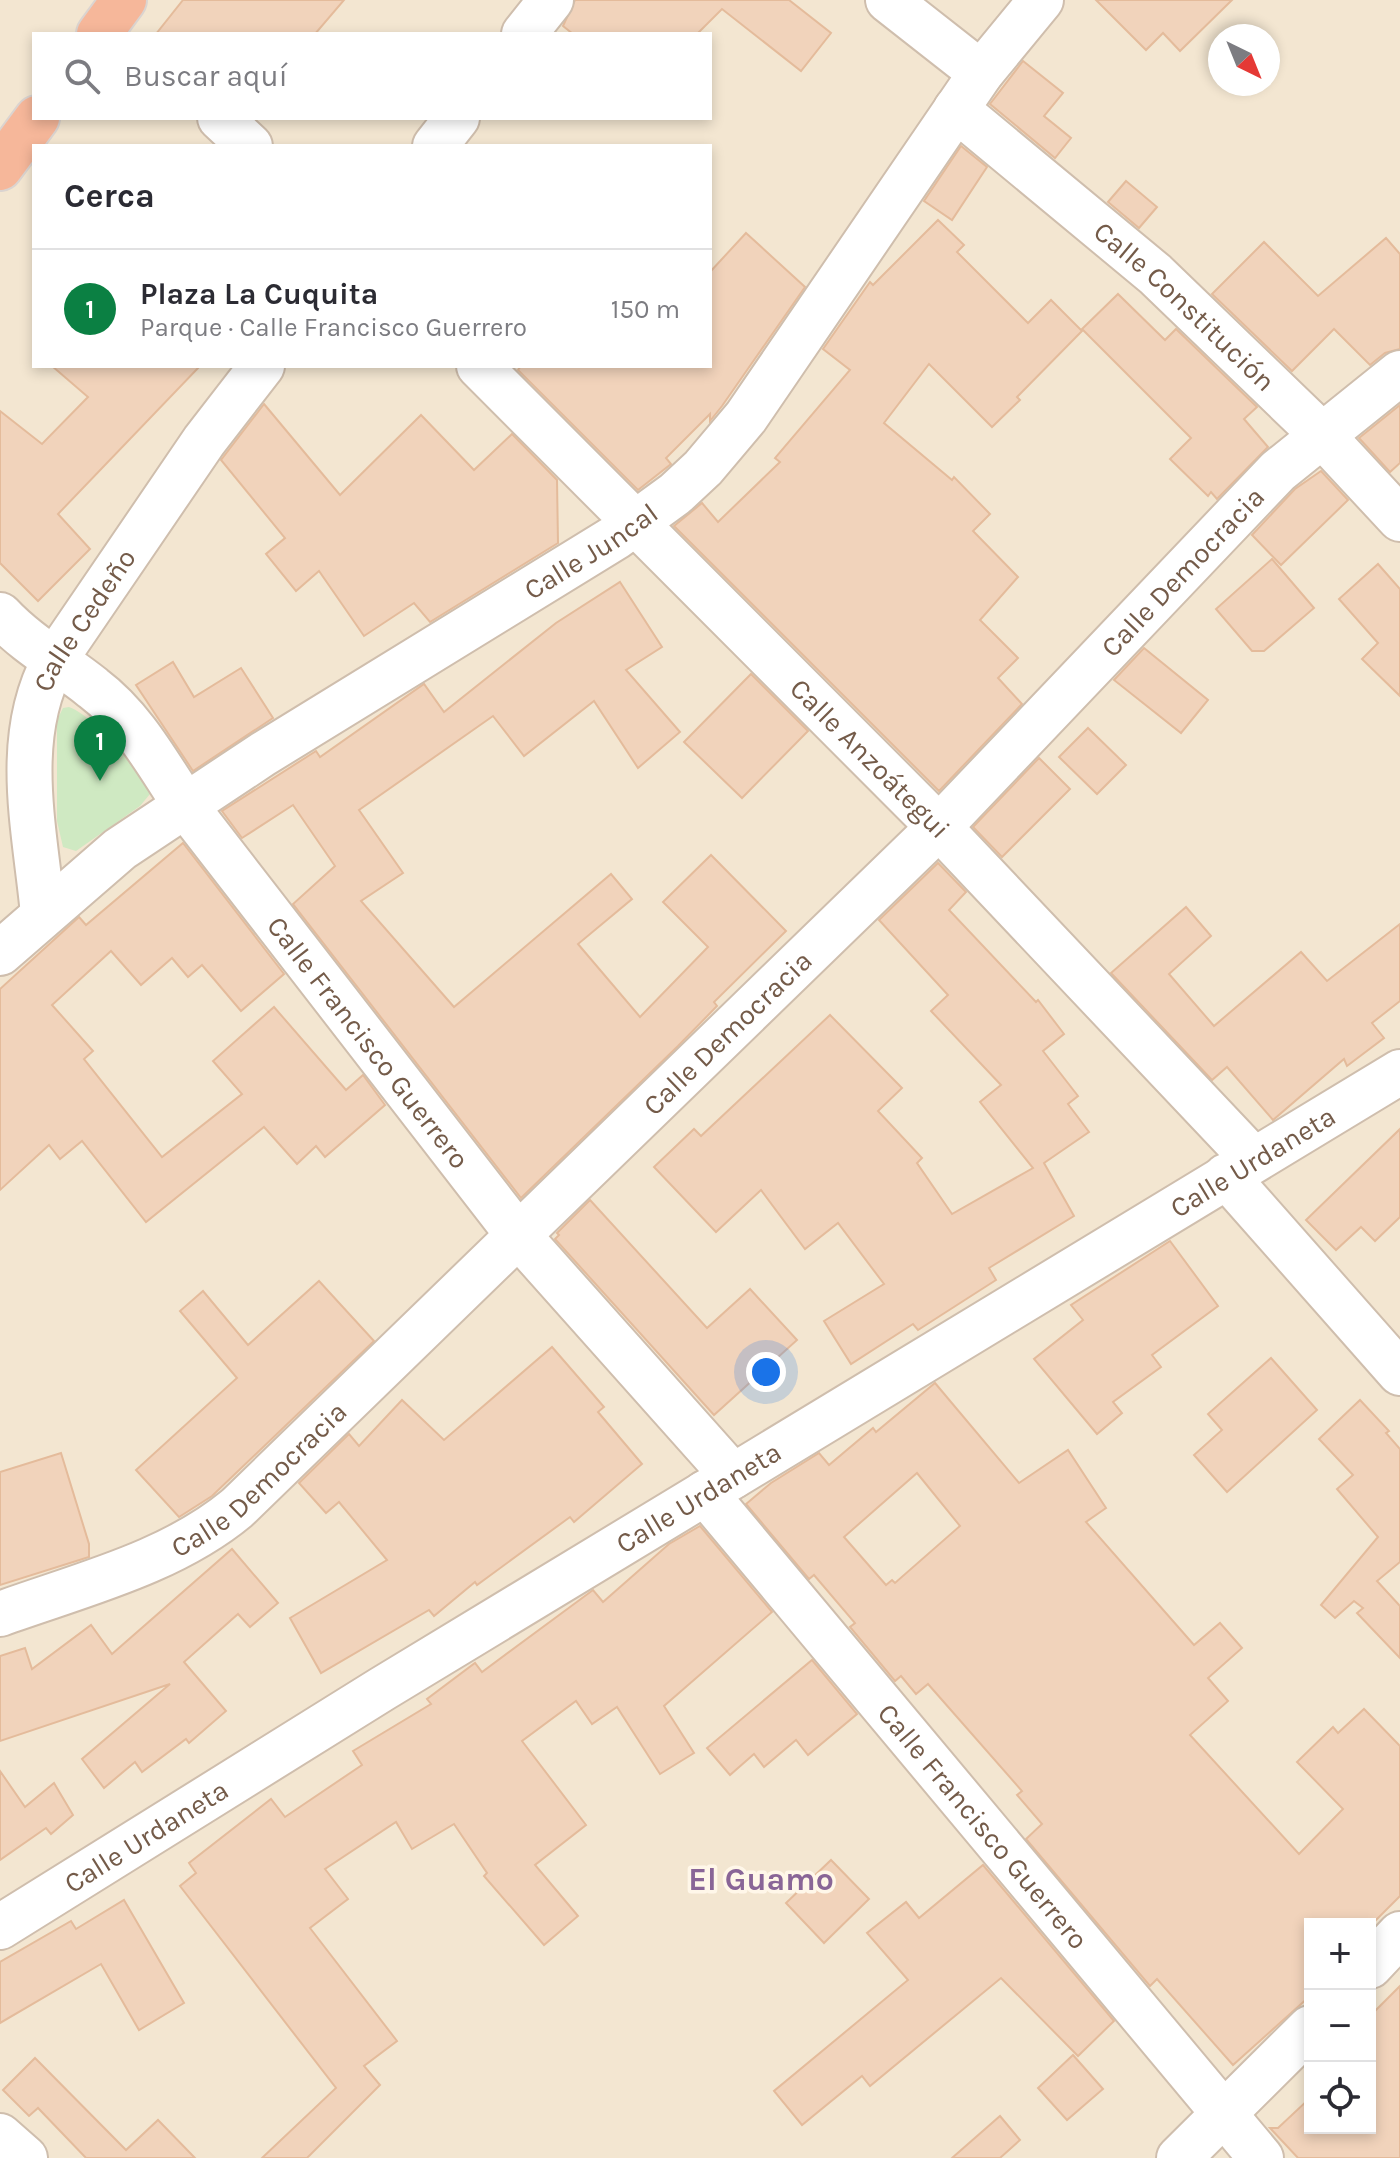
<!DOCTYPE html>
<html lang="es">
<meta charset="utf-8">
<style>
:root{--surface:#fff;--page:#f2f2f3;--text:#2b2b33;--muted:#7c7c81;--line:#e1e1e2;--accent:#0b8043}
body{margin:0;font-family:Karla,sans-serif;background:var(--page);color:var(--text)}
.controls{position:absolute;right:24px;bottom:24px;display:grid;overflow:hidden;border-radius:0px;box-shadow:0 4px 12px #0003}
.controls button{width:72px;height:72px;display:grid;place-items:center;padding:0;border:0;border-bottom:2px solid var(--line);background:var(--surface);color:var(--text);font:40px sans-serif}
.compass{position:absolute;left:1208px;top:24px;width:72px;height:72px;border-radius:50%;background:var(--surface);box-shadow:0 4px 12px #0003;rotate:137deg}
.you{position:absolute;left:766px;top:1372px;width:28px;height:28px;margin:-20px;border:6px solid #fff;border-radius:50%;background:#1a73e8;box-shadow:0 0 0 12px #1a73e833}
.badge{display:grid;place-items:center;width:52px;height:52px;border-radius:50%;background:var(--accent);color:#fff;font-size:26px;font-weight:700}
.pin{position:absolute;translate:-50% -66px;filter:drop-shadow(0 2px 4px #0008)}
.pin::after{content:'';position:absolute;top:42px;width:28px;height:24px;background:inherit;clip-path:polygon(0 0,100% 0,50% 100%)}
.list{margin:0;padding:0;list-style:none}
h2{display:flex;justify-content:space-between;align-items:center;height:104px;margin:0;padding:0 32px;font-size:34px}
h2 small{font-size:26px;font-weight:400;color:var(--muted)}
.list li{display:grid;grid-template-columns:52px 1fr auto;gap:24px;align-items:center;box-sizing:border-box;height:120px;padding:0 32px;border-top:2px solid var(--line)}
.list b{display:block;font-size:30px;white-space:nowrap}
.list p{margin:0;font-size:26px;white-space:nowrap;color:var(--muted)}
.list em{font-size:26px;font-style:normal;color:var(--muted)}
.icon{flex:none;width:44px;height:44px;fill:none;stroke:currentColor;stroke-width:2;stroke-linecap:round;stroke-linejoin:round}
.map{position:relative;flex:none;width:1400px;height:2158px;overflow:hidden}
.search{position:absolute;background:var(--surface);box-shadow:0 4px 12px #0003;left:32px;top:32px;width:680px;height:88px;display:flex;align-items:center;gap:20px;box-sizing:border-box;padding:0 28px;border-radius:0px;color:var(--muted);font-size:30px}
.panel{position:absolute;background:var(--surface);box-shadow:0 4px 12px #0003;left:32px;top:144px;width:680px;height:224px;border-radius:0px}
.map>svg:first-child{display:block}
</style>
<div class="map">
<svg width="1400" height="2158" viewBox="0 0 1400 2158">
<rect width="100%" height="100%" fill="#fcf4e3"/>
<!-- residential -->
<path fill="#f3e6d1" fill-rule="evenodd" d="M0 0H1400V2158H0ZM34 34H710V118H34ZM1220 36H1268V84H1220ZM34 146H710V366H34ZM1310 1924H1370V2128H1310Z"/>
<!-- green -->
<path fill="#cfe9c2" d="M69 707C91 714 145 772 150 794L140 806 76 851 63 847 57 821V720L63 708Z"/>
<!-- building -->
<g fill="#f1d3bb" stroke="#e4bb9b" stroke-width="2" fill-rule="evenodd">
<path d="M183 0H344L315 34H156Z"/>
<path d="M575 0H789L831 33 801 71 722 9 697 34H573L563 26Z"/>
<path d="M1096 0H1232L1180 51 1163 33 1146 50Z"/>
<path d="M1023 61 1063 93 1044 116 1071 138 1055 158 990 104Z"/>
<path d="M961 146 987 167 952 220 924 201Z"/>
<path d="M1126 181 1157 207 1139 228 1108 202Z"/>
<path d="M938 220 964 245 957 252 1028 323 1051 300 1082 331 1017 397 1020 400 992 427 929 364 884 423 952 480 954 477 990 514 973 531 1018 577 980 620 1018 658 998 678 1022 704 939 791 674 526 702 503 718 522 780 462 775 458 850 370 823 349 870 282 873 285Z"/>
<path d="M746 233 805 287 722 406 710 421V414L666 458 671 464 638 490 518 370 521 366H710V272Z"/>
<path d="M1386 238 1400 254V349L1385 353 1370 365 1334 329 1292 371 1212 294 1264 242 1318 296Z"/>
<path d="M1118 294 1165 340 1176 329 1257 407 1244 419 1268 447 1217 499 1211 492 1208 496 1170 459 1191 438 1082 329Z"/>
<path d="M52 366H200L58 514 90 549 38 601 0 563V411L42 444 88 397Z"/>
<path d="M264 404 340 495 421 415 474 470 512 434 557 480 558 543 430 622 414 603 364 636 319 571 296 591 266 554 285 538 221 460Z"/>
<path d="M1400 405V463L1390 472 1359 438Z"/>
<path d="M1321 471 1348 500 1281 565 1252 535 1295 489Z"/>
<path d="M1272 559 1314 608 1264 651H1252L1216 609Z"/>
<path d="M1378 564 1400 589V696L1362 659 1378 643 1339 599Z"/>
<path d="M620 582 662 647 626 670 680 732 638 768 594 701 524 756 493 716 359 810 403 873 361 901 454 1007 611 874 632 899 578 944 640 1017 708 947 663 902 711 855 786 931 714 1002 717 1006 678 1046 521 1198 293 904 335 866 293 805 242 838 222 811 316 751 320 757 424 684 444 712 556 623Z"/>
<path d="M1144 648 1208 700 1181 733 1114 680Z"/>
<path d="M173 662 194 697 241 668 273 718 193 771 136 685Z"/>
<path d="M751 674 808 731 742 798 684 742Z"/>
<path d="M1088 728 1126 765 1097 794 1059 757Z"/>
<path d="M1039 758 1070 789 1002 857 973 827Z"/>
<path d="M183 843 284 974 241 1011 202 965 188 977 172 958 141 985 111 951 52 1005 93 1051 84 1059 162 1157 242 1094 213 1061 274 1007 346 1090 363 1075 385 1105 325 1157 316 1146 297 1164 264 1127 146 1222 82 1141 60 1159 49 1145 0 1190V989L79 917 86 925Z"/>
<path d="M938 863 966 892 949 910 1036 1002 1038 1000 1064 1034 1043 1051 1078 1096 1068 1104 1089 1132 1044 1163 1074 1216 989 1268 996 1280 918 1330 913 1324 851 1364 824 1321 884 1284 838 1223 805 1249 761 1190 716 1232 654 1167 694 1129 701 1136 830 1015 902 1088 878 1111 922 1158 917 1163 952 1214 1033 1168 980 1102 1001 1085 931 1011 948 995 879 920Z"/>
<path d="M1186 907 1211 936 1169 974 1214 1026 1301 952 1327 981 1400 924V1001L1372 1023 1384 1038 1347 1066 1344 1059 1273 1120 1227 1067 1212 1080 1111 973Z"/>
<path d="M1400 1129V1217L1375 1241 1361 1227 1336 1250 1306 1220Z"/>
<path d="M590 1200 707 1328 750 1289 797 1340 714 1415 555 1239 559 1235 557 1233Z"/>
<path d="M1170 1241 1218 1306 1152 1355 1161 1367 1113 1402 1122 1413 1097 1434 1034 1359 1083 1320 1071 1305Z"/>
<path d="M319 1281 374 1341 212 1496 179 1517 136 1470 237 1378 180 1311 203 1291 248 1345Z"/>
<path d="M552 1347 604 1407 598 1412 642 1464 574 1522 570 1517 477 1585 475 1582 434 1616 429 1610 321 1673 290 1618 387 1560 339 1502 326 1513 299 1483 349 1434 359 1446 402 1400 444 1440Z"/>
<path d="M1271 1358 1317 1410 1227 1492 1194 1455 1222 1430 1208 1414Z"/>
<path d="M935 1383 1019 1483 1068 1450 1106 1508 1086 1522 1194 1645 1220 1623 1242 1648 1208 1678 1228 1701 1190 1735 1299 1854 1343 1809 1297 1762 1333 1727 1338 1733 1364 1709 1400 1746V1896L1372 1924H1310V1996L1233 2065 1157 1979 1150 1986 1026 1839 1042 1824 1017 1795 1022 1791 928 1684 916 1694 901 1676 895 1681 850 1627 855 1623 814 1575 809 1579 746 1504 771 1483 819 1453 829 1465 873 1428 876 1432ZM917 1473 960 1526 895 1583 892 1580 886 1585 844 1537Z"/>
<path d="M1360 1400 1389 1431 1386 1433 1400 1449V1562L1377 1581 1400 1606V1658L1357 1613 1363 1608 1354 1601 1335 1618 1321 1605 1378 1537 1337 1489 1353 1475 1319 1439Z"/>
<path d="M61 1453 89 1544V1557L0 1585V1472Z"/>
<path d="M700 1526 772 1612 664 1706 694 1753 660 1774 617 1707 592 1724 576 1701 522 1741 586 1825 535 1865 578 1916 544 1945 484 1876 487 1873 454 1824 412 1849 396 1822 325 1869 348 1899 310 1928 397 2041 364 2066 380 2085 307 2158H262L336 2088 180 1886 196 1873 189 1863 271 1799 285 1817 362 1765 353 1751 431 1704 427 1699 475 1663 482 1672 593 1590 603 1602 669 1544Z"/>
<path d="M232 1549 278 1603 250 1627 238 1614 184 1662 226 1711 189 1743 186 1739 142 1772 135 1762 104 1788 82 1759 170 1684 0 1741V1656L25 1648 32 1669 91 1625 112 1654Z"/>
<path d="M812 1660 857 1714 808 1755 796 1740 764 1767 754 1754 730 1775 707 1748Z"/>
<path d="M0 1771 25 1807 54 1783 73 1815 51 1834 46 1828 0 1860Z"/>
<path d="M831 1860 869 1899 824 1943 786 1903Z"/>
<path d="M983 1865 1114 2021 1078 2056 1001 1978 870 2086 862 2076 802 2125 774 2091 908 1980 867 1933 906 1902 919 1918Z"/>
<path d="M124 1900 184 2003 139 2030 101 1964 0 2023V1962L71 1921 76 1929Z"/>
<path d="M1400 1986V2158H1298L1270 2128H1278L1310 2098V2128H1370V2016Z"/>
<path d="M1073 2055 1103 2089 1067 2120 1038 2088Z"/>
<path d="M35 2058 126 2150 158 2120 195 2158H86L38 2108 29 2116 3 2090Z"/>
<path d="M1000 2116 1020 2140 1000 2158H952Z"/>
</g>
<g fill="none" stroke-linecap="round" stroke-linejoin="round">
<defs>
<g id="street">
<path d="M888 0 981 73"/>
<path d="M524 34 551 0"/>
<path id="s1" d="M956 109 1155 274 1321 434 1400 519"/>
<path d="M220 118 250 146"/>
<path d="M435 146 457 118"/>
<path id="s2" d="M479 366 939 827 1253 1159"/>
<path id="s3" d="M0 615C28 645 62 663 93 688 133 718 158 764 185 805L518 1235 733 1476"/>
<path id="s4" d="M43 914C35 829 12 739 54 661L204 441 262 366"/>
<path id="s5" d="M0 953 120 849 263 754 616 537 675 494 703 468 746 417 981 73 1041 0"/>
<path d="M1226 1176 1400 1373"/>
<path id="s6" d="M705 1493 1261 2158"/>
<path id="s7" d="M0 1614C80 1585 171 1563 237 1508L939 827 1278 471 1400 373"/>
<path id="s8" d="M0 1927 382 1689 1400 1072"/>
<path d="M1370 1966 1400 1934"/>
<path d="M0 2136 25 2158"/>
<path d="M1179 2158 1310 2028"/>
</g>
<g id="highway">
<path d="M99 34 124 0"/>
<path d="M0 168 37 118"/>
</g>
</defs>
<!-- street casing -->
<use href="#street" stroke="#cfbead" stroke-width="48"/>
<!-- highway casing -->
<use href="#highway" stroke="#dbd4d0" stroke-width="48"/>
<!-- street -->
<use href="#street" stroke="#fff" stroke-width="44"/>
<!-- highway -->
<use href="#highway" stroke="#f6b79a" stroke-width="44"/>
</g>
<g text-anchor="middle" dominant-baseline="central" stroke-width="7" stroke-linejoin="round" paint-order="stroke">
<!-- street labels -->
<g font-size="28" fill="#745b49" stroke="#fff7e9">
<text stroke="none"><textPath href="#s1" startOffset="302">Calle Constitución</textPath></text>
<text stroke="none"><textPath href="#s5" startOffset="716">Calle Juncal</textPath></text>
<text stroke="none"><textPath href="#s7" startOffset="1592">Calle Democracia</textPath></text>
<text stroke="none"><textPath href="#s4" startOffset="308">Calle Cedeño</textPath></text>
<text stroke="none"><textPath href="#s2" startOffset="554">Calle Anzoátegui</textPath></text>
<text stroke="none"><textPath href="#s7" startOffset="944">Calle Democracia</textPath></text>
<text stroke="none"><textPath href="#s3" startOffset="568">Calle Francisco Guerrero</textPath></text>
<text stroke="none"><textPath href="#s8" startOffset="1468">Calle Urdaneta</textPath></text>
<text stroke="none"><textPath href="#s7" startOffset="296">Calle Democracia</textPath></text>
<text stroke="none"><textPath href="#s8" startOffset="820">Calle Urdaneta</textPath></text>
<text stroke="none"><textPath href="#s6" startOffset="434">Calle Francisco Guerrero</textPath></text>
<text stroke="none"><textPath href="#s8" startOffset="172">Calle Urdaneta</textPath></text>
</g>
<!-- quarter labels -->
<g font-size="32" font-weight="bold" fill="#896597" stroke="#fff7e9">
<text x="761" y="1879">El Guamo</text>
</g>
</g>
</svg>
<div class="controls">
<button>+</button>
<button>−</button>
<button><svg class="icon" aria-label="locate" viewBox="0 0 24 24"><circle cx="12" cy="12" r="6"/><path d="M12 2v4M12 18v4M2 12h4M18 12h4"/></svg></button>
</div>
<svg class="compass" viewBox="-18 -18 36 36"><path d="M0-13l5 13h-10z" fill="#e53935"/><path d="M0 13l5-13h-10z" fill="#7c7c81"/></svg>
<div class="you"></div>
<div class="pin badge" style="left:100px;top:781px">1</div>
<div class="search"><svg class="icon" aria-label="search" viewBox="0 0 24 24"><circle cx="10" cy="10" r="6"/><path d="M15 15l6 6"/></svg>Buscar aquí</div>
<section class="panel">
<h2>Cerca<small></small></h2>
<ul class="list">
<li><span class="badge">1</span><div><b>Plaza La Cuquita</b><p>Parque · Calle Francisco Guerrero</p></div><em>150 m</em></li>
</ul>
</section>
</div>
